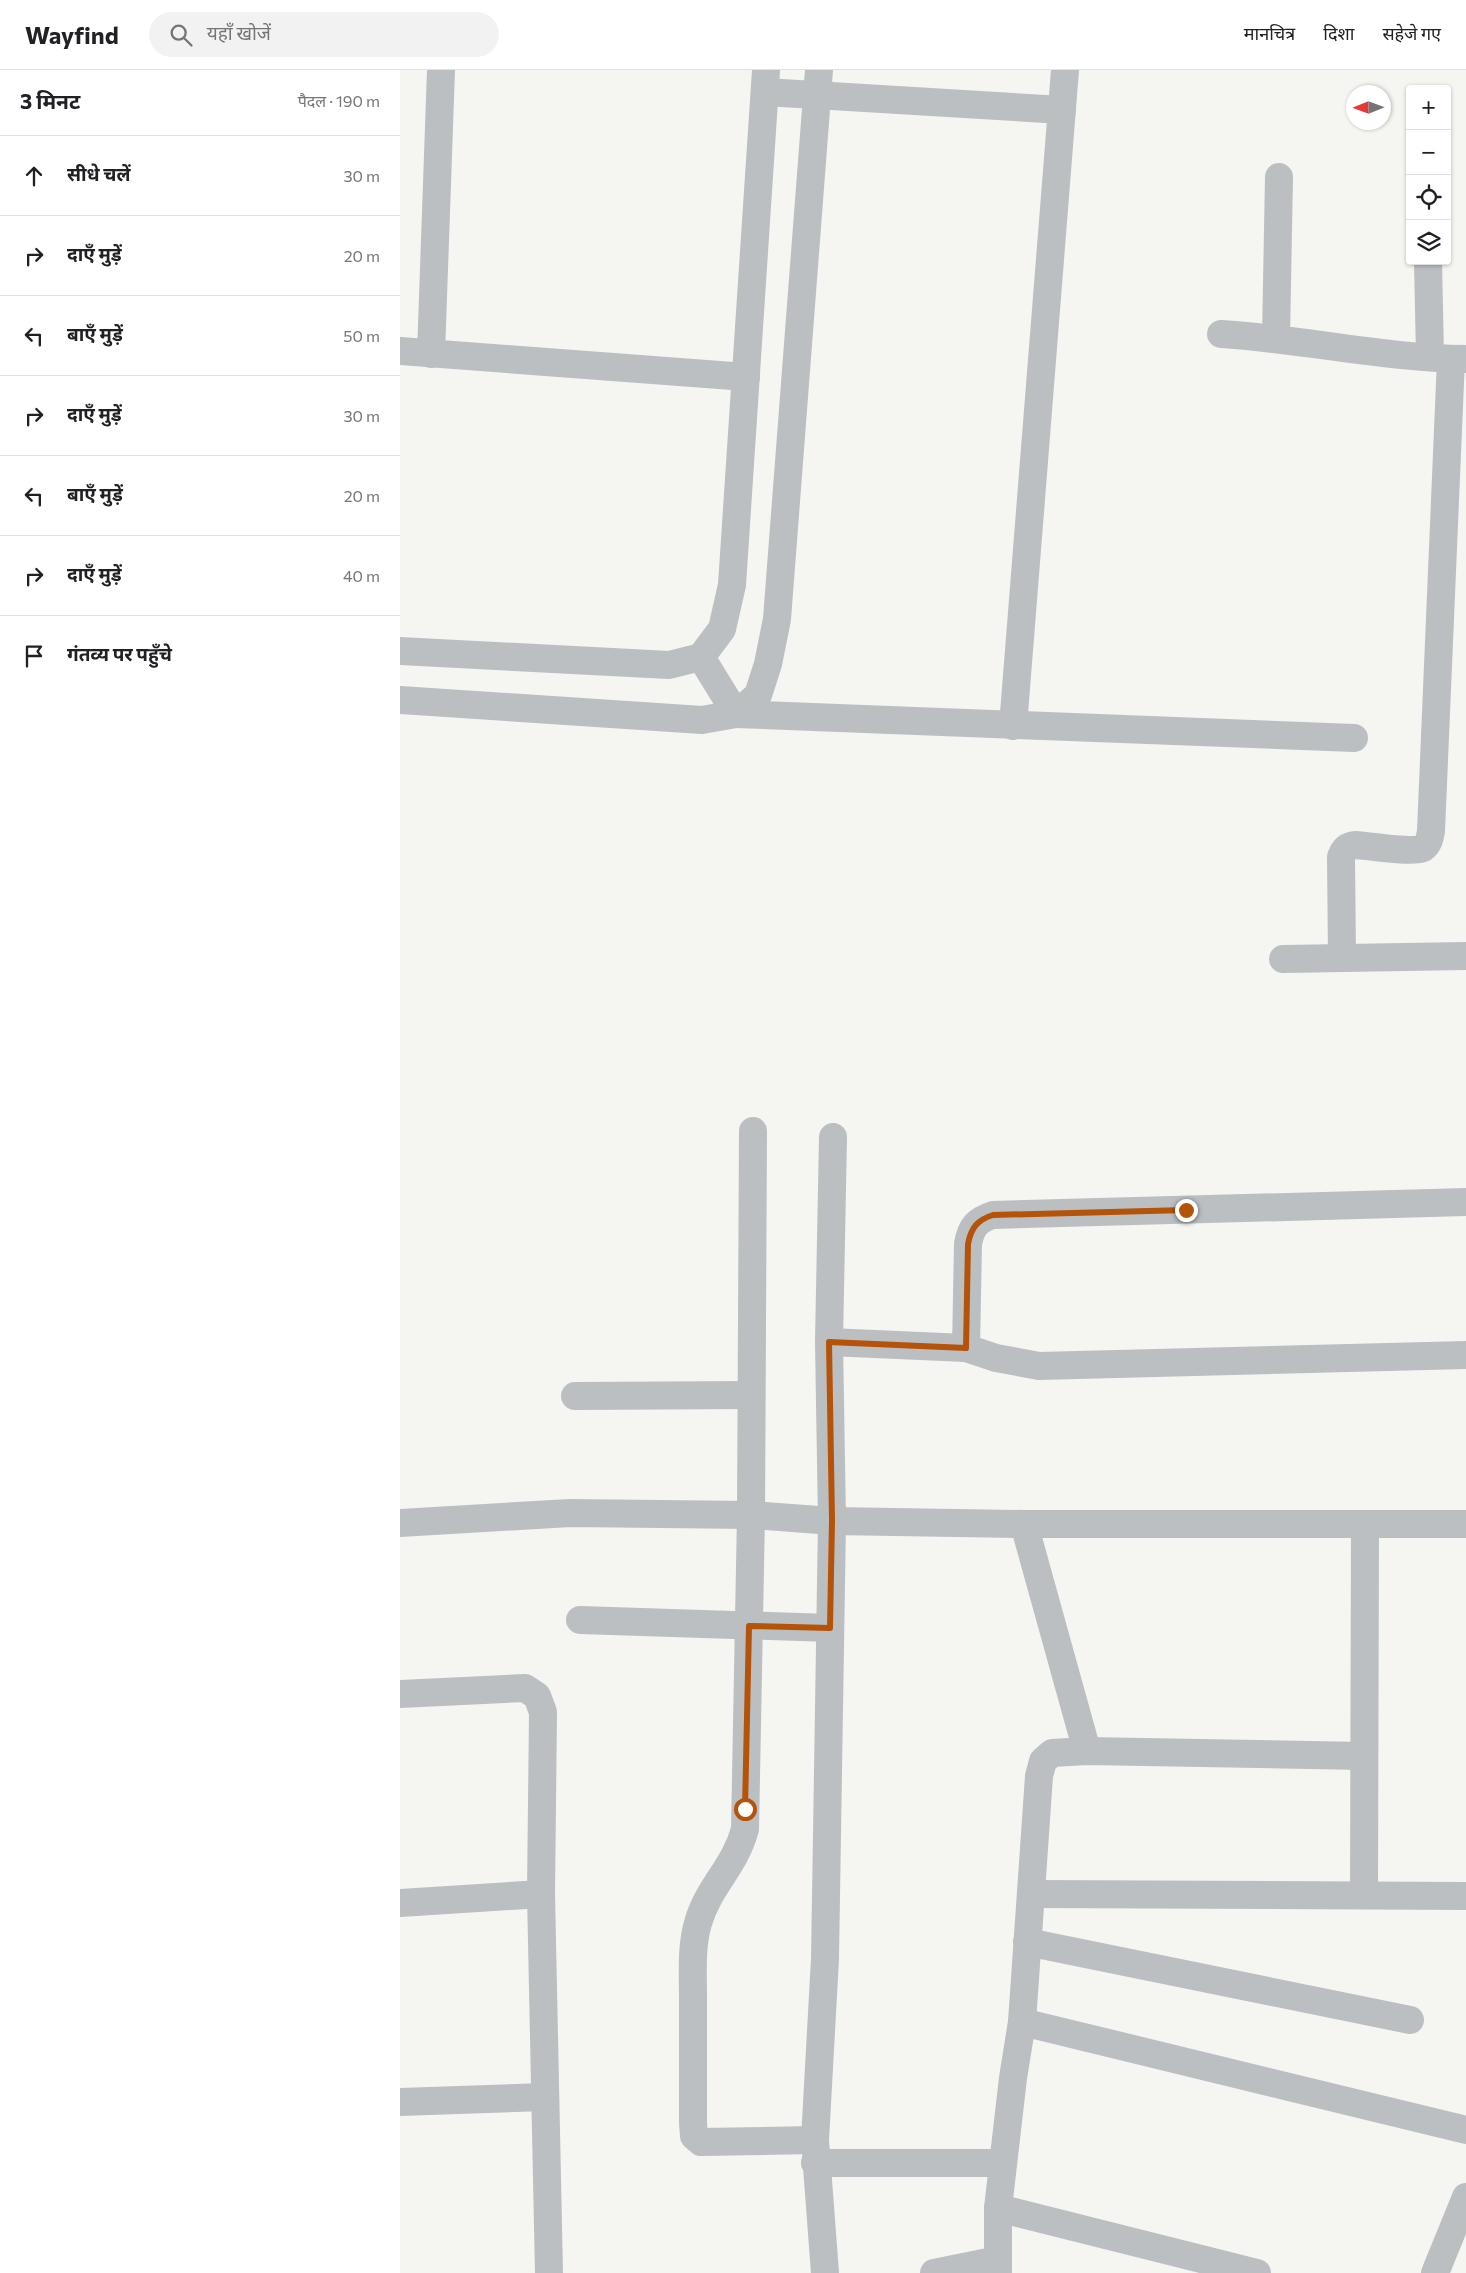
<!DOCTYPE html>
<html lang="hi">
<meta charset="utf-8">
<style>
:root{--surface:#fff;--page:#f2f2f2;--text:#202124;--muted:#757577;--line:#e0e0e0}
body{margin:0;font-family:Commissioner,"Noto Sans Devanagari",sans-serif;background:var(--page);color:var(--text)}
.controls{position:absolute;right:15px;top:15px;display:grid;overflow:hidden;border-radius:5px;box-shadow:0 1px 4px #0004}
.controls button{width:45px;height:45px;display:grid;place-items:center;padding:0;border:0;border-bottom:1px solid var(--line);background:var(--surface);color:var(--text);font:25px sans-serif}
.compass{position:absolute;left:946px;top:15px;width:45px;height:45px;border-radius:50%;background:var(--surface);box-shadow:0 1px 4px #0004;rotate:269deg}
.stop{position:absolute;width:15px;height:15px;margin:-11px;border:4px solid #b45309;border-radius:50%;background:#fff}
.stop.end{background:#b45309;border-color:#fff;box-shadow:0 1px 5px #0008}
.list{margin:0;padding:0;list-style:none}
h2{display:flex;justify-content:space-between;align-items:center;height:65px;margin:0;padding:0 20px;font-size:21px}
h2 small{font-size:16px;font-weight:400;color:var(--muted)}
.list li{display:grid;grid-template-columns:32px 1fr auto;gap:15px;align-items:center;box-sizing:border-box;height:80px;padding:0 20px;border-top:1px solid var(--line)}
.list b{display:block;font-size:19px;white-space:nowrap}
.list em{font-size:16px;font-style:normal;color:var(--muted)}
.icon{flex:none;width:28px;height:28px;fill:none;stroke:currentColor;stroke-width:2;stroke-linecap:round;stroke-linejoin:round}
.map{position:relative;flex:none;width:1066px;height:2203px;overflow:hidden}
header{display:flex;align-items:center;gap:30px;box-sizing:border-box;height:70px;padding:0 25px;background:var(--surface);border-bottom:1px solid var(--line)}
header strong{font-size:24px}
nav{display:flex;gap:28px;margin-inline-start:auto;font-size:18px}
.search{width:350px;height:45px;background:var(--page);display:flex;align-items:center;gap:12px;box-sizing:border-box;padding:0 18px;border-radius:28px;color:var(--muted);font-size:19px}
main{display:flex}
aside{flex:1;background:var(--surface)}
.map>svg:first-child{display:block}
</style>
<header>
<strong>Wayfind</strong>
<div class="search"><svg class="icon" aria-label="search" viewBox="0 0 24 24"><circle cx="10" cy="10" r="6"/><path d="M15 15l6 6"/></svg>यहाँ खोजें</div>
<nav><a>मानचित्र</a><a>दिशा</a><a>सहेजे गए</a></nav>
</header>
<main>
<aside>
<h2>3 मिनट<small>पैदल · 190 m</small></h2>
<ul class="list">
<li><svg class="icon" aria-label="ahead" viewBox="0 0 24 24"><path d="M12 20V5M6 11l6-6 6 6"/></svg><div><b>सीधे चलें</b></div><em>30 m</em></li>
<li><svg class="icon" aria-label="right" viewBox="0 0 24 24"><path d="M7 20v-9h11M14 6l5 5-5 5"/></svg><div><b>दाएँ मुड़ें</b></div><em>20 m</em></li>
<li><svg class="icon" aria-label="left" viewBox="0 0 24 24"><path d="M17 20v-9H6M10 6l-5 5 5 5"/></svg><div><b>बाएँ मुड़ें</b></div><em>50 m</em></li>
<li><svg class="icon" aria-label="right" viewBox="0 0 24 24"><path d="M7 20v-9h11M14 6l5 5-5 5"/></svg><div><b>दाएँ मुड़ें</b></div><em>30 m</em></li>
<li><svg class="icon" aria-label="left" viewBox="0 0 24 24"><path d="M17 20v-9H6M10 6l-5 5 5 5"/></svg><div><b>बाएँ मुड़ें</b></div><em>20 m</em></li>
<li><svg class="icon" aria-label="right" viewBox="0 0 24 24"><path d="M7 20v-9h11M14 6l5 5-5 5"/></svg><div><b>दाएँ मुड़ें</b></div><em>40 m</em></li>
<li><svg class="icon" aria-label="arrive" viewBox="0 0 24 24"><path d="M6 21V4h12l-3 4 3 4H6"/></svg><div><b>गंतव्य पर पहुँचे</b></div></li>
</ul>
</aside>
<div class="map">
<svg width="1066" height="2203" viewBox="0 0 1066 2203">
<rect width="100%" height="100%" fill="#f5f5f2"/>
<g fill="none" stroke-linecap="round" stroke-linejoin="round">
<!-- minor -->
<g stroke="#bbbfc2" stroke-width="28">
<path d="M365 22 662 40"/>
<path d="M1028 191 1030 287"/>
<path d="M821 264C903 269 983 288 1066 289"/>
<path d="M876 267 879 107"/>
<path d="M0 281 346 307"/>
<path d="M31 284 41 0"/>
<path d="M0 581 269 595 301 587 322 559 332 515 366 0"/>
<path d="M301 587 336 644 954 668"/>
<path d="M0 630 302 650 336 644 358 625 368 594 377 549 419 0"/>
<path d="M613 656 665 0"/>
<path d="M942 888 941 787C944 779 947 776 956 775 969 776 1013 783 1023 778 1029 774 1030 767 1031 761L1051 289"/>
<path d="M883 889 1066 886"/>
<path d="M353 1061 351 1445 345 1759C335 1797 308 1817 298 1853 291 1876 293 1904 293 1928 293 1970 293 2012 293 2053L294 2066 301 2072 415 2070"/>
<path d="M429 1272 566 1278 596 1288 639 1296 1066 1285"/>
<path d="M566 1278 568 1174C571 1157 577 1150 593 1145L1066 1132"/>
<path d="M175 1326 351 1325"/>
<path d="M0 1453 170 1443 351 1445 432 1451 624 1454H1066"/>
<path d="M624 1454 687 1681"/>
<path d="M180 1550 430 1558"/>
<path d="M0 1624 125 1618 137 1626 143 1642 141 1824 149 2203"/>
<path d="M631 1824 1066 1826"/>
<path d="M964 1825 965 1455"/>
<path d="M0 1833 141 1824"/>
<path d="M627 1872 1010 1950"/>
<path d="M622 1952 1066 2060"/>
<path d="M0 2032 145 2027"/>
<path d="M415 2093H603"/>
<path d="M598 2138 857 2203"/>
<path d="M425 2203 415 2070 425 1889 432 1451 429 1272 433 1067"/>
<path d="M534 2203 598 2190"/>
<path d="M598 2203V2138L613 2008 622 1952 639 1706 643 1691 652 1683 687 1681 964 1686"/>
<path d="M1035 2203 1066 2127"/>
</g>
</g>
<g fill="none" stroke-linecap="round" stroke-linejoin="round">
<!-- route -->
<path stroke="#b45309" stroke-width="6" d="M345 1739 349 1556 430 1558 432 1450 429 1272 566 1278 568 1174C571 1158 577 1150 593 1145L786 1140"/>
</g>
</svg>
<div class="controls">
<button>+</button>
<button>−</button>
<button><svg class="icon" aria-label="locate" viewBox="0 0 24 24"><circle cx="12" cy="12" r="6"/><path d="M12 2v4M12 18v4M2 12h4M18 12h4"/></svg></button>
<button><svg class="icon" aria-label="layers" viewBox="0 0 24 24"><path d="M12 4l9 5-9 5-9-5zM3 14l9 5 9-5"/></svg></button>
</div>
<svg class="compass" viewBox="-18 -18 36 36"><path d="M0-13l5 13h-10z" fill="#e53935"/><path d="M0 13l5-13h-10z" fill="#757577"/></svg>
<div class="stop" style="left:345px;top:1739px"></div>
<div class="stop end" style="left:786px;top:1140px"></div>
</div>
</main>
